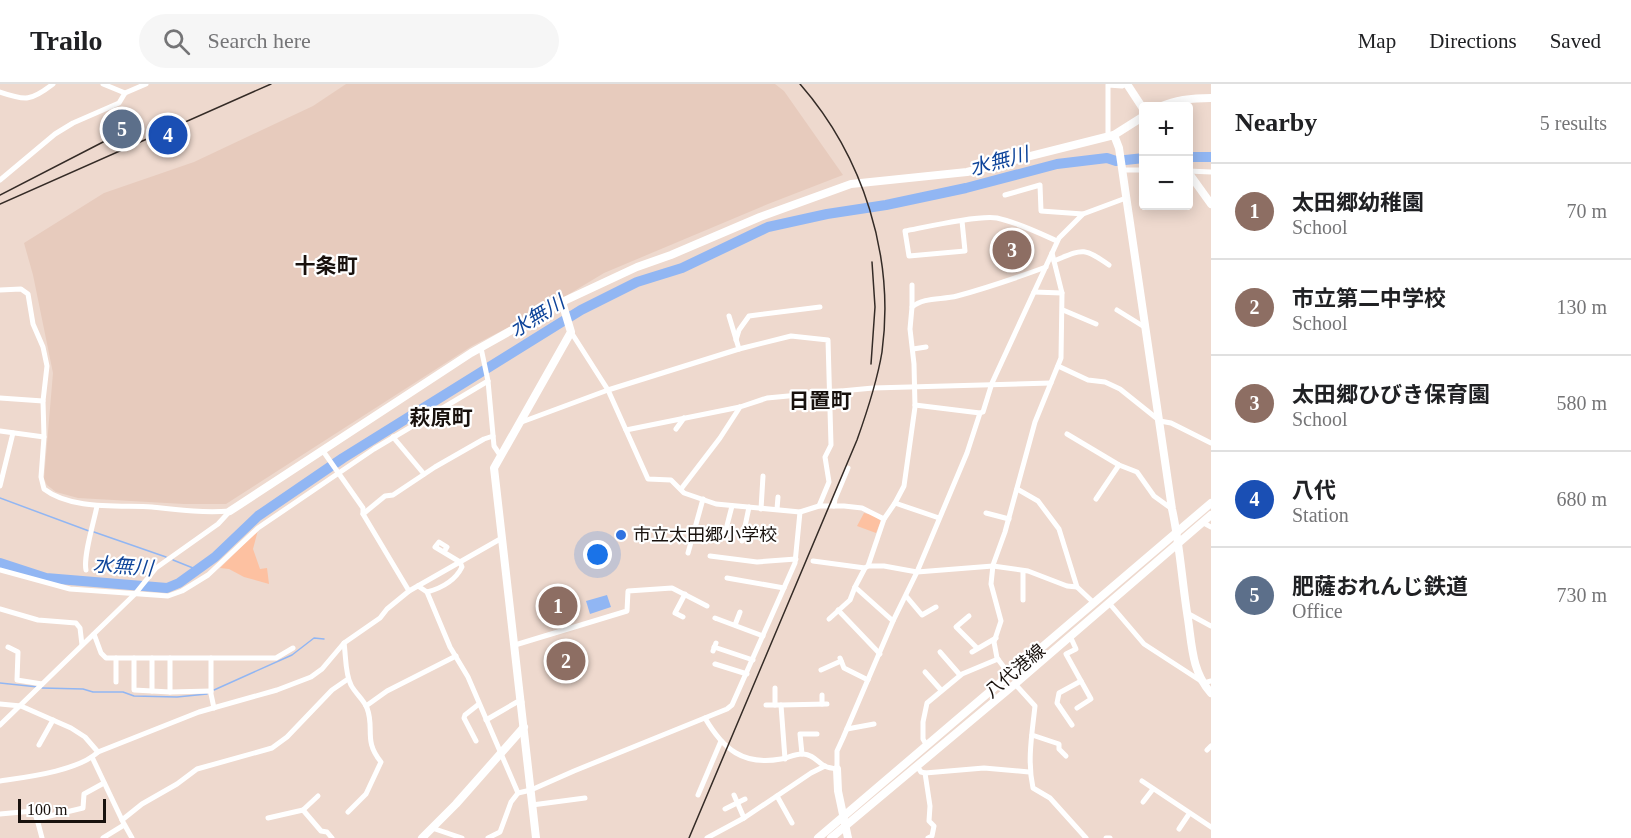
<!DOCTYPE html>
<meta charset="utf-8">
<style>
:root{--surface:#fff;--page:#f6f6f6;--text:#202124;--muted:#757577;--line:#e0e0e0;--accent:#ea580c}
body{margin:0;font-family:"Times New Roman","Noto Sans JP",serif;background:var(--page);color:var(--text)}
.controls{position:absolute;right:18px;top:18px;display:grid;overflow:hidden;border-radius:6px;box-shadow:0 3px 15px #0003}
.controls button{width:54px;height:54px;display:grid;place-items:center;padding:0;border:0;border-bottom:2px solid var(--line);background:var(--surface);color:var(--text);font:30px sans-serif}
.scale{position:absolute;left:18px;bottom:15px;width:88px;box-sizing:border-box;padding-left:6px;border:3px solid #18110d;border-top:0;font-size:16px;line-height:21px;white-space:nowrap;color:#18110d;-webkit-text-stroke:4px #fff;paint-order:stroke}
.you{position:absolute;left:598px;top:471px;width:21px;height:21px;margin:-15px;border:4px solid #fff;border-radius:50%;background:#1a73e8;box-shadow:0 0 0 9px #1a73e833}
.badge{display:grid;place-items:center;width:39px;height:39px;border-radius:50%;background:var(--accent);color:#fff;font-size:20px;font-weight:700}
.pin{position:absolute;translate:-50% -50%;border:3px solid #fff;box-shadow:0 2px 6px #0006}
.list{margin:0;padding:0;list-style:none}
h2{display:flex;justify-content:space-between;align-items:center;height:78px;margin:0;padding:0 24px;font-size:26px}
h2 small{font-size:20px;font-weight:400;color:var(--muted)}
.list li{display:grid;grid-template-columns:39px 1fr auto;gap:18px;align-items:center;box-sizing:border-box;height:96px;padding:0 24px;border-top:2px solid var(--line)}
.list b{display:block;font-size:22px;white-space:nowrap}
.list p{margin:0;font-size:20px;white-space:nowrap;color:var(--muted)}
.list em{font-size:20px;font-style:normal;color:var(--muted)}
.icon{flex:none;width:33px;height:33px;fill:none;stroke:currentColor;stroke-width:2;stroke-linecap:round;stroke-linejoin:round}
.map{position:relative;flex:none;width:1211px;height:754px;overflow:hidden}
header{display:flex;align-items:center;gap:36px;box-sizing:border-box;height:84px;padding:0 30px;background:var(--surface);border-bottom:2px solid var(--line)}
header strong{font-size:28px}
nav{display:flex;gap:33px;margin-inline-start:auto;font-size:21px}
.search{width:420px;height:54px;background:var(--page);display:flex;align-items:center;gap:15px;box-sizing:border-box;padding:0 21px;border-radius:33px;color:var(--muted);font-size:22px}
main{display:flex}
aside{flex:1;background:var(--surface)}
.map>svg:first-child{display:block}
</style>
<header>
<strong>Trailo</strong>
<div class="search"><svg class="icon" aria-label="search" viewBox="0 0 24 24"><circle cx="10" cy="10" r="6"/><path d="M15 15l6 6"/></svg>Search here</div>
<nav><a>Map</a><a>Directions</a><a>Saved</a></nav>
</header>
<main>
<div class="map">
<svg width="1211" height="754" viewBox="0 0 1211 754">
<rect width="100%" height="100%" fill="#eed9ce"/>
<!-- built -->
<path fill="#e7cbbd" d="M346 0H775L784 7 843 91 768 120 604 189 546 224 472 262 226 420H184L78 414 56 408 47 401 44 395 53 289 33 191 24 159 104 109 194 78 313 22Z"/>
<!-- green -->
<g fill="#fdc1a1">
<path d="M864 429 873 431 881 437 876 449 857 442Z"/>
<path d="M258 446 253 465 260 485 267 484 269 500 244 493 229 485 220 484Z"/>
</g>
<!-- water -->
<path fill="#91b6f3" d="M607 511 611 523 590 530 586 517Z"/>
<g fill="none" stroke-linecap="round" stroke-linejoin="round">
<!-- stream -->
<g stroke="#91b6f3" stroke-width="1.5">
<path d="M0 414 89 447"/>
<path d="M94 448 166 473"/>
<path d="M173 476 198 486"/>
<path d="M0 599 38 603"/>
<path d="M42 604 83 605 93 608H123L134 612 177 613 207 610"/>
<path d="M214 606 292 571 314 554 324 555"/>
</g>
<!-- river -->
<g stroke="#91b6f3" stroke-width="10">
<path d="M1188 73H1211"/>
<path d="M0 479 46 494 167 504 179 499 215 473 258 432 343 374 581 226 637 198 682 184 768 143 827 130 886 121 966 104 1057 80 1107 74 1116 77 1144 74"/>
</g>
<!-- street -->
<g stroke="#fff" stroke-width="5">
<path d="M103 0 125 9"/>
<path d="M0 8C26 17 31 17 53 0"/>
<path d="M1108 52V1L1122 2 1126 0"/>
<path d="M1122 86H1144"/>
<path d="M1188 87 1211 88"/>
<path d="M0 96 55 50 73 39 119 19 125 9 146 0"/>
<path d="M1005 111 1040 101 1041 127 1083 130"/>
<path d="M962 137 965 167 909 172 905 147C926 143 978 131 997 134 1019 139 1037 148 1057 157"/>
<path d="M1054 177C1083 165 1083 163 1109 181"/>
<path d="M912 201V223"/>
<path d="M0 206 21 205 28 210 33 240 43 263 47 282 43 317 44 353 41 393 44 405C71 426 119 421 152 423 179 426 203 429 230 427"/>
<path d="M1034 208 1062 209"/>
<path d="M1063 226 1096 240"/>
<path d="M1117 226 1146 244"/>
<path d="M729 232 739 265"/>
<path d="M571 248 608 306 648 395 671 396 684 409 716 420 800 428 819 422H844L862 424 884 435 895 419 939 434"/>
<path d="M736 256 739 246 749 232 820 223"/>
<path d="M481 264 488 297 494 362 500 371"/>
<path d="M913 265 926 263"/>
<path d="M1058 282 1088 296 1105 298 1120 305 1160 337 1171 339 1211 359"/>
<path d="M0 314 43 317"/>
<path d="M915 321 980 329"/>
<path d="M519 339 608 306 739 265 791 252 828 256 831 361 825 373 829 398 819 422"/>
<path d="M676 345 684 334"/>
<path d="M626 346 740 323 767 314 873 304 1051 299"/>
<path d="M0 347 44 353"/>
<path d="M1067 350 1119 381 1137 388 1154 412 1172 425"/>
<path d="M393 353 424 390"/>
<path d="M323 367 363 424V430L409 507"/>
<path d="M0 402 13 349"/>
<path d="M681 405 720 354 740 323"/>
<path d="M1017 405 1038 417 1059 445 1077 503 1094 519"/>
<path d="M1096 415 1119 381"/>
<path d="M895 419 904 402 915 323 914 280 910 245 912 223C924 213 942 216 957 212 987 204 1016 194 1046 183"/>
<path d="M834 422 835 415 848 384"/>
<path d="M761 425 763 392"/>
<path d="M777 425 778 413"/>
<path d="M986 429 1009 435"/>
<path d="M363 430 385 412 393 411 435 383 484 355 493 352"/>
<path d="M1202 438 1211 443"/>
<path d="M724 453 732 422"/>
<path d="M742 457 749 423"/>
<path d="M688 469 703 415"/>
<path d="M710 472 757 478 796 475"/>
<path d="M813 477 865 484 868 482H884L917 488 993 482 1028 487 1067 502 1077 503"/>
<path d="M868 482 884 435"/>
<path d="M0 486 70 505 168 512 182 507 208 491 258 444 374 365 488 297"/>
<path d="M86 486C83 472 94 438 97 422"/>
<path d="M727 494 784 504"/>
<path d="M418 502 427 508C442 504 455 497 462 483L460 478 435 463 439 458 447 463 444 468"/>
<path d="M855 503 865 484"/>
<path d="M427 508 450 563 468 593 518 709 511 718 500 748 488 754"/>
<path d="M906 512 922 531 936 523"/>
<path d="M1023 516V487"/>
<path d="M1109 519 1144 560 1204 599 1211 597"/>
<path d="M0 525 38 536 76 539 80 544 82 561"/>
<path d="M838 526 880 570"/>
<path d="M1187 529 1211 542"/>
<path d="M969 532 956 543 977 564"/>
<path d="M683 533 675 529 685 510"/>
<path d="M715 534 763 552"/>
<path d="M829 535 850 516 855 503 893 537"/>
<path d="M735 541 740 528"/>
<path d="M94 550 101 569 106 574H276L293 564"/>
<path d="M1070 552 1076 565 1066 570 1081 597 1059 609 1057 619 1072 641"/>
<path d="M344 559C346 572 345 590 351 601 355 609 364 616 367 624 375 645 363 656 381 678L366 710 348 728"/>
<path d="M515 561 627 527 628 507 672 504 707 522"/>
<path d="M8 563 18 568 17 596 42 600"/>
<path d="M714 563 753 576"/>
<path d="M713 567 716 559"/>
<path d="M940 568 960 591"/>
<path d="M972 568 996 554"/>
<path d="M134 574V606L170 608 211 607"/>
<path d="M152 574V607"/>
<path d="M211 574V610L214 624"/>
<path d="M840 574 844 584 868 596"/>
<path d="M715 580 747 590"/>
<path d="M821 586 841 577"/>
<path d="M925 588 941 606"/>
<path d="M1010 591 997 574 994 558 1001 537 991 500 993 481 1005 448 1035 338 1061 274 1062 209 1052 169"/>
<path d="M116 598V574"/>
<path d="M1015 600 1035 622C1032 650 1027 677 1033 704L1050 714 1086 754"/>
<path d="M170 608V574"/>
<path d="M822 611V620"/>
<path d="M0 620 21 622 71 644 85 653 98 668"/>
<path d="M766 621H781L785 675"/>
<path d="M775 621V604"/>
<path d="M781 621 827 620"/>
<path d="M366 622 387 607 456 572"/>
<path d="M1077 624 1091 615 1081 597"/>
<path d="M705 634C723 665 743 682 781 675 788 674 796 669 803 670 812 670 817 677 823 681 827 684 832 684 837 685V667L843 654 893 537 917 488 967 369 980 329 983 328 992 299 1059 154 1083 130 1126 114"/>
<path d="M486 636 517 618H522"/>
<path d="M0 641 135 510 156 484 218 440 230 427"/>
<path d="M847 645 874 640"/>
<path d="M1032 651 1059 660V665L1066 672"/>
<path d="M476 657 464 634 465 631 479 620"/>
<path d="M39 661 53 636"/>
<path d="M927 662 923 655V638L927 619 962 590 998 575"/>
<path d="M1207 666 1211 662"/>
<path d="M802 670 800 650H817"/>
<path d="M92 673 123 738 132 754"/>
<path d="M917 682 921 688 925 689 984 684 1029 688"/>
<path d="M925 689 930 722 929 737 934 742 932 752 928 754"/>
<path d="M0 697C27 693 78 687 98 668L199 628 277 606 311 593 322 585 344 559 380 534 387 525 409 507 502 454"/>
<path d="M1142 697 1211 743"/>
<path d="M518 709 531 706 574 687 727 625 732 621 795 479 800 428"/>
<path d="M698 711 721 657"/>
<path d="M734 711 744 734"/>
<path d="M777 712 792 739"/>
<path d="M1143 718 1153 705"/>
<path d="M532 721 585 714"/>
<path d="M725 725 745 715"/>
<path d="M303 726 321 747 327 748 332 754"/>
<path d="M0 730 33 727 37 735 83 724 84 710 104 699"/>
<path d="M268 734 303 726 318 712"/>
<path d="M37 735 42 754"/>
<path d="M122 736 142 720 177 700 197 685 272 664 287 653 332 606 348 595"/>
<path d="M432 744 462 754"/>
<path d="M1179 745 1189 730"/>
<path d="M103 754 124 741"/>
<path d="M707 754 744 734 811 689 825 682"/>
<path d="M1106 754H1110"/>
</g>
<!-- secondary -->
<g stroke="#fff" stroke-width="8">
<path d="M1162 22C1178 15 1194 14 1211 14"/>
<path d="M1114 51 1144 32"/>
<path d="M230 427 471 269 562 218 637 183 671 171 760 133 851 100 967 88 1114 51 1119 64 1172 425C1180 461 1182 499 1188 535 1192 562 1192 588 1211 609"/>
<path d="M837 685 838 707 848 754"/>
<path d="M422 754 456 720 524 643"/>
<path d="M536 754 494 384 571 248 562 218"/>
<path d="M818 754 1211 419"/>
<path d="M831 754 1015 600 1211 431"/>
</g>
<!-- primary -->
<g stroke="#fff" stroke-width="8">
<path d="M1127 0 1144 26"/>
<path d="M1188 88 1211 120"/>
</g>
<!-- rail -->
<g stroke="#342b26" stroke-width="1.5">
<path d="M0 111 105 57"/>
<path d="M0 120 271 0"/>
<path d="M871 280 875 223 872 178"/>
<path d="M689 754 857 356C867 328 877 298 882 268 895 172 863 72 800 0"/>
</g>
</g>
<!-- markers -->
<circle fill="#3072e0" stroke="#fff" stroke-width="2" cx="621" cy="451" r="6"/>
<g text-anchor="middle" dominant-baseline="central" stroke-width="4.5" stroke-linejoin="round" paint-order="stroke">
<!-- poi labels -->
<g font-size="18" fill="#18110d" stroke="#fff" text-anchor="start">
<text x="633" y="451">市立太田郷小学校</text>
</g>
<!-- street labels -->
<g font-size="18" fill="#18110d" stroke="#fff">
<text transform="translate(1015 587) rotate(-40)">八代港線</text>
</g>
<!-- water labels -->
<g font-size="20" font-style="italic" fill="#0e449a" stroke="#fff">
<text transform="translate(999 77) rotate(-15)">水無川</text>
<text transform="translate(537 232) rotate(-32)">水無川</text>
<text transform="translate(123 482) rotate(4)">水無川</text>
</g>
<!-- quarter labels -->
<g font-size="21" font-weight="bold" fill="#18110d" stroke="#fff">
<text x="326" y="182">十条町</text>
<text x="820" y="317">日置町</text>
<text x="441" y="334">萩原町</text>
</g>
</g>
</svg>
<div class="controls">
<button>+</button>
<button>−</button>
</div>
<div class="scale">100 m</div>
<div class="you"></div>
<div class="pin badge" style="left:558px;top:522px;background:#8d6e63">1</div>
<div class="pin badge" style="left:566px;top:577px;background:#8d6e63">2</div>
<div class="pin badge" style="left:1012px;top:166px;background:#8d6e63">3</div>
<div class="pin badge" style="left:168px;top:51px;background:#1a4fb4">4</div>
<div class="pin badge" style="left:122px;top:45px;background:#5c6f8a">5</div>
</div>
<aside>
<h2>Nearby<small>5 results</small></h2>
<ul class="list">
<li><span class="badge" style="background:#8d6e63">1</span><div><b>太田郷幼稚園</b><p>School</p></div><em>70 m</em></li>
<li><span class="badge" style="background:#8d6e63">2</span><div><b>市立第二中学校</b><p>School</p></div><em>130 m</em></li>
<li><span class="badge" style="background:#8d6e63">3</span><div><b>太田郷ひびき保育園</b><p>School</p></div><em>580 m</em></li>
<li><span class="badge" style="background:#1a4fb4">4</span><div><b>八代</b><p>Station</p></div><em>680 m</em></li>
<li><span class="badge" style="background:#5c6f8a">5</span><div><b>肥薩おれんじ鉄道</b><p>Office</p></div><em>730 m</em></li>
</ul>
</aside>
</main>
